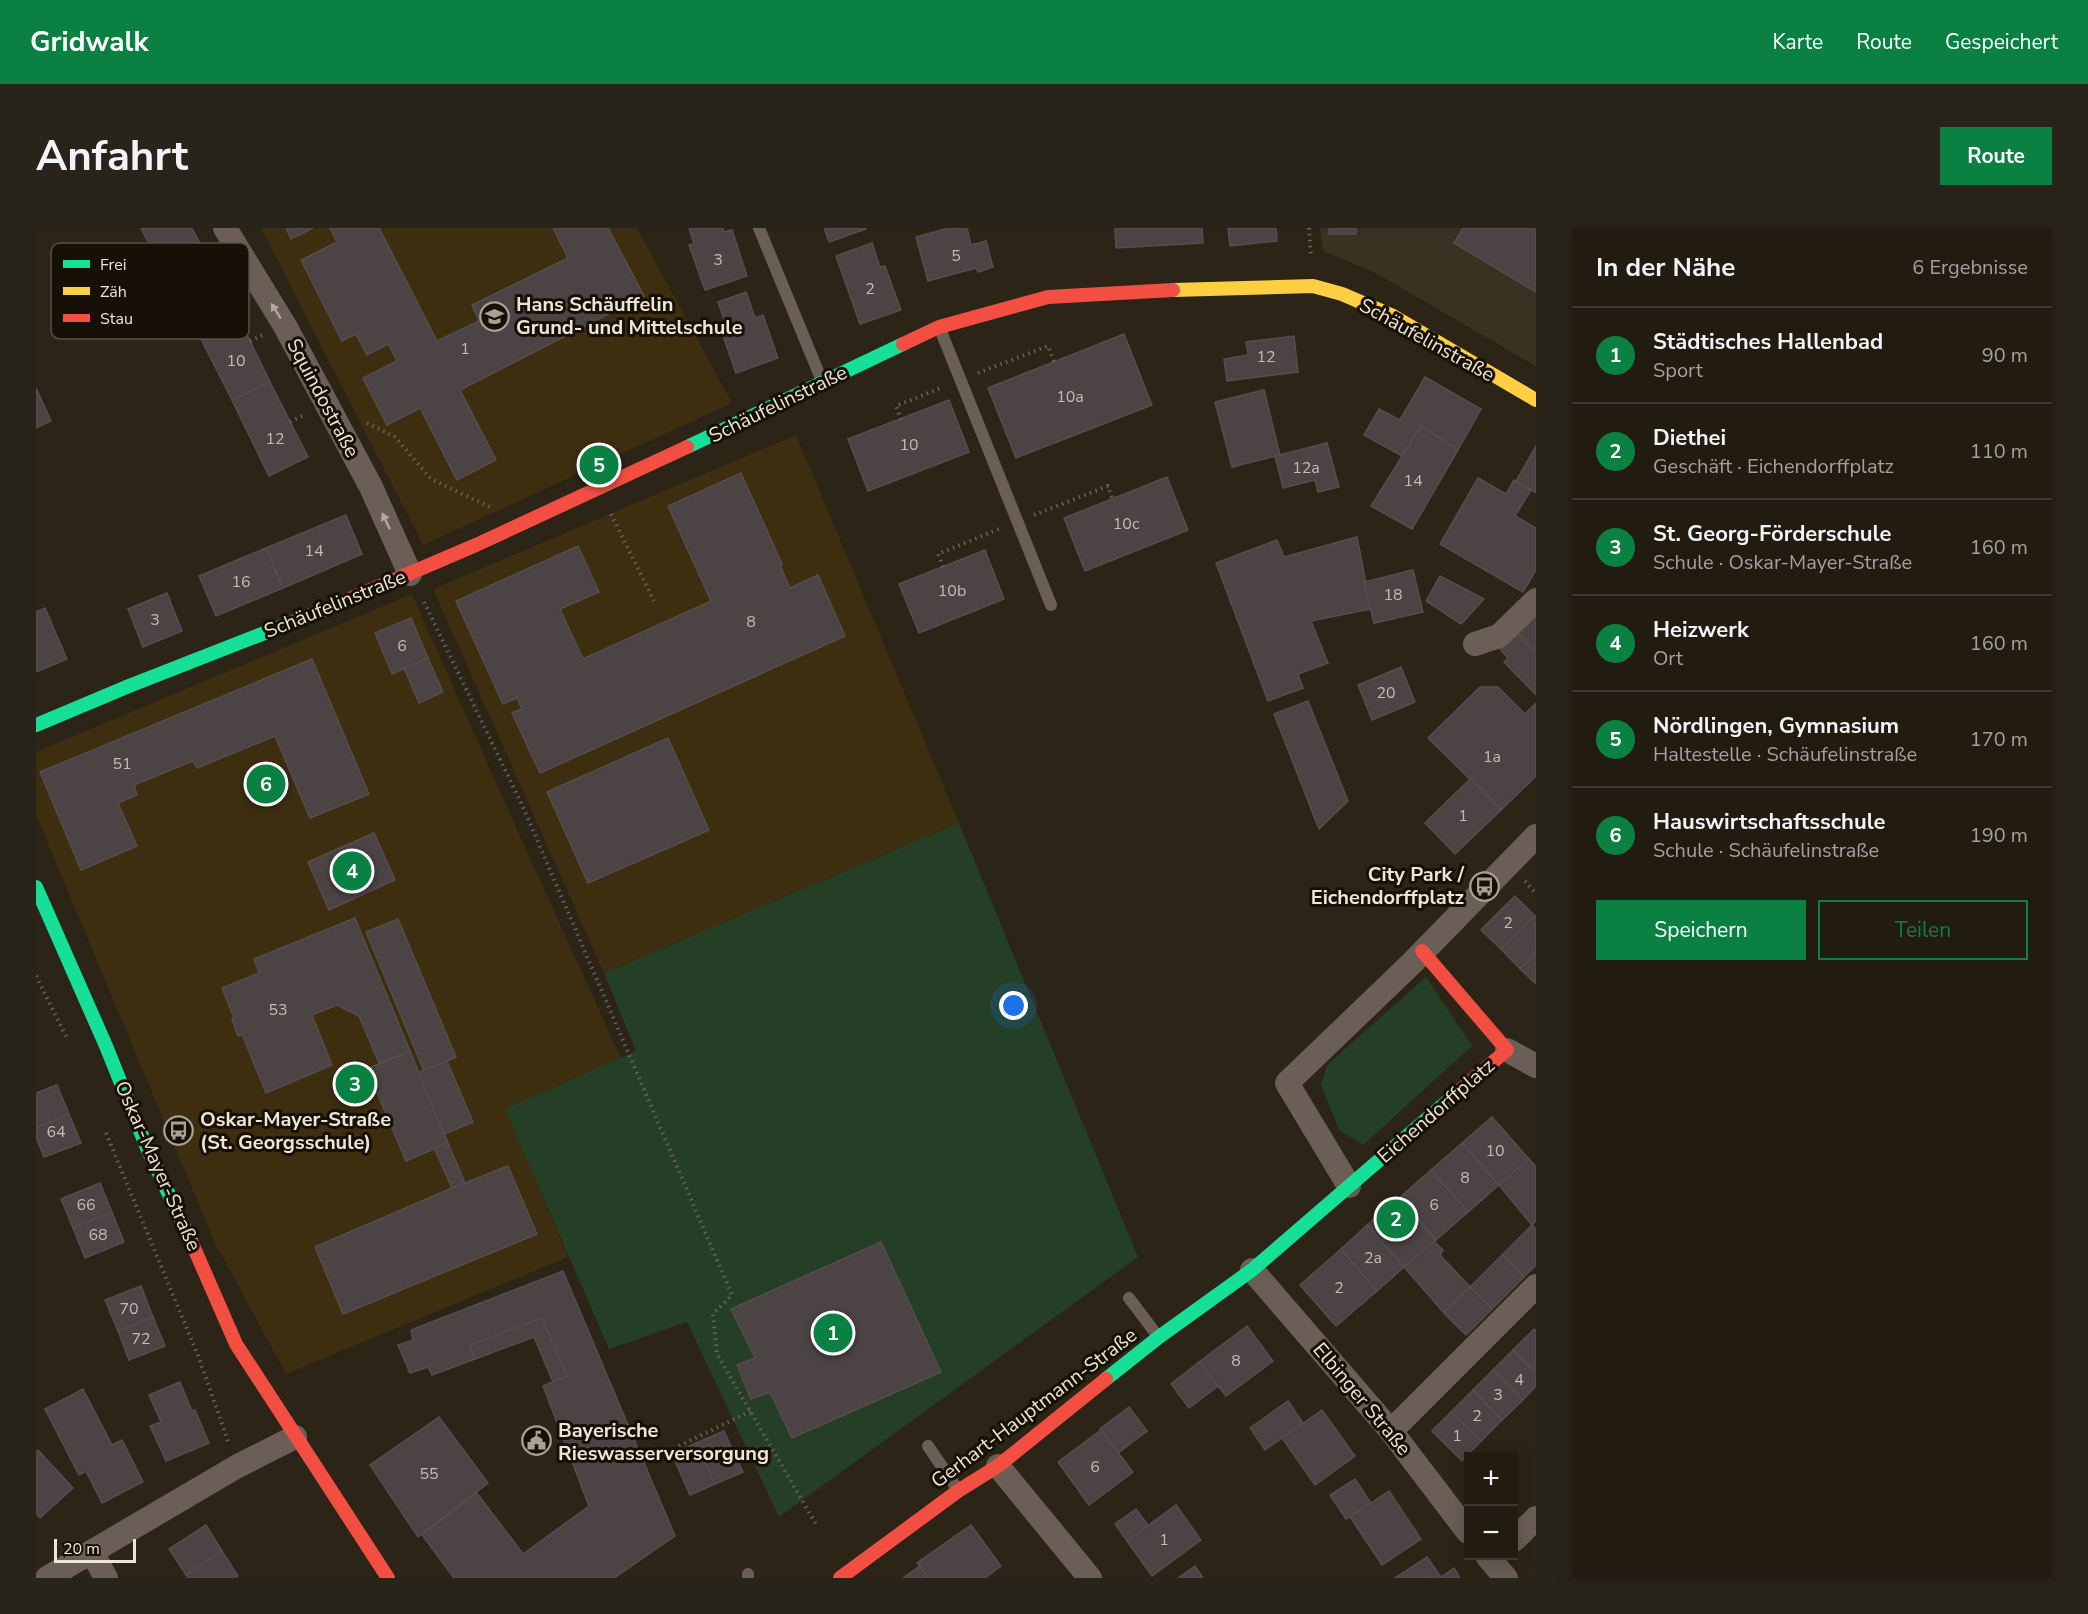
<!DOCTYPE html>
<html lang="de">
<meta charset="utf-8">
<style>
:root{--surface:#211b10;--page:#292419;--text:#f1f3f6;--muted:#a2a19f;--line:#3e3930;--accent:#0b8043}
body{margin:0;font-family:"Nunito Sans",sans-serif;background:var(--page);color:var(--text)}
.controls{position:absolute;right:18px;bottom:18px;display:grid;overflow:hidden;border-radius:0px;box-shadow:0 3px 15px #0003}
.controls button{width:54px;height:54px;display:grid;place-items:center;padding:0;border:0;border-bottom:2px solid var(--line);background:var(--surface);color:var(--text);font:30px sans-serif}
.scale{position:absolute;left:18px;bottom:15px;width:82px;box-sizing:border-box;padding-left:6px;border:3px solid #eee5d7;border-top:0;font-size:16px;line-height:21px;white-space:nowrap;color:#eee5d7;-webkit-text-stroke:4px #171007;paint-order:stroke}
.you{position:absolute;left:978px;top:778px;width:21px;height:21px;margin:-15px;border:4px solid #fff;border-radius:50%;background:#1a73e8;box-shadow:0 0 0 9px #1a73e833}
.badge{display:grid;place-items:center;width:39px;height:39px;border-radius:50%;background:var(--accent);color:#fff;font-size:20px;font-weight:700}
.pin{position:absolute;translate:-50% -50%;border:3px solid #fff;box-shadow:0 2px 6px #0006}
.list{margin:0;padding:0;list-style:none}
h2{display:flex;justify-content:space-between;align-items:center;height:78px;margin:0;padding:0 24px;font-size:26px}
h2 small{font-size:20px;font-weight:400;color:var(--muted)}
.list li{display:grid;grid-template-columns:39px 1fr auto;gap:18px;align-items:center;box-sizing:border-box;height:96px;padding:0 24px;border-top:2px solid var(--line)}
.list b{display:block;font-size:22px;white-space:nowrap}
.list p{margin:0;font-size:20px;white-space:nowrap;color:var(--muted)}
.list em{font-size:20px;font-style:normal;color:var(--muted)}
.actions{display:flex;gap:12px;padding:18px 24px}
.actions a{flex:1;padding:14px 0;border:2px solid var(--accent);border-radius:0px;text-align:center;font-size:21px;color:var(--accent)}
.actions .main{background:var(--accent);color:#fff}
.map{position:relative;flex:none;width:1500px;height:1350px;overflow:hidden;border-radius:0px}
header{display:flex;align-items:center;gap:36px;box-sizing:border-box;height:84px;padding:0 30px;background:var(--accent);color:#fff}
header strong{font-size:28px}
nav{display:flex;gap:33px;margin-inline-start:auto;font-size:21px}
.intro{display:flex;align-items:center;justify-content:space-between;box-sizing:border-box;height:144px;padding:0 36px}
h1{margin:0;font-size:42px}
.button{padding:15px 27px;border-radius:0px;background:var(--accent);color:#fff;font-size:21px;font-weight:700}
main{display:flex;gap:36px;padding:0 36px}
aside{flex:1;background:var(--surface);border-radius:0px;box-shadow:0 3px 15px #0003}
.map>svg:first-child{display:block}
</style>
<header>
<strong>Gridwalk</strong>
<nav><a>Karte</a><a>Route</a><a>Gespeichert</a></nav>
</header>
<div class="intro"><h1>Anfahrt</h1><a class="button">Route</a></div>
<main>
<div class="map">
<svg width="1500" height="1350" viewBox="0 0 1500 1350">
<rect width="100%" height="100%" fill="#2c2416"/>
<!-- commercial -->
<path fill="#3b3122" d="M1284 0H1500V138L1336 43 1287 23Z"/>
<!-- built -->
<g fill="#3d2e10">
<path d="M225 0H601L696 175 387 317Z"/>
<path d="M760 207 923 595 568 745 397 361Z"/>
<path d="M376 366 483 606 585 830 470 881 532 1029 250 1146 179 1015 0 587V524Z"/>
</g>
<!-- green -->
<g fill="#243f26">
<path d="M923 595 1102 1029 743 1289 651 1094 573 1121 469 881 600 823 568 745Z"/>
<path d="M1390 749 1436 818 1327 917 1303 902 1285 857 1291 837Z"/>
</g>
<!-- building -->
<g fill="#4b4344" stroke="#554e4d" stroke-width="1.5">
<path d="M105 0H156L171 30 130 50Z"/>
<path d="M250 0H277L255 11Z"/>
<path d="M294 0H343L401 113 443 93 436 77 532 30 517 0H572L608 68 424 162 460 232 421 252 384 180 351 197 327 150 361 133 352 116 331 127 320 106 306 113 265 32 301 14Z"/>
<path d="M653 0H687L688 4 696 2 711 48 669 62 653 17 658 16Z"/>
<path d="M788 0H830V1L793 14Z"/>
<path d="M913 0H931L935 17 950 13 957 39 942 44 940 40 892 53 880 9Z"/>
<path d="M1079 0H1166L1167 15 1080 20Z"/>
<path d="M1192 0H1240L1241 13 1194 18Z"/>
<rect x="1293" y="0" width="27" height="6"/>
<path d="M1427 0H1500V64L1418 15Z"/>
<path d="M836 15 844 39 849 38 865 82 824 96 800 28Z"/>
<path d="M710 64 719 90 727 87 742 130 700 145 685 102 691 100 682 74Z"/>
<path d="M196 76 234 154 196 172 157 95Z"/>
<path d="M1088 106 1116 177 980 230 952 160Z"/>
<path d="M1258 108 1262 144 1191 153 1188 131 1212 127 1210 114Z"/>
<path d="M1389 149 1445 181 1422 222 1385 198 1366 228 1328 207 1343 181 1364 192Z"/>
<path d="M234 154 272 229 233 248 196 172Z"/>
<path d="M0 160 15 193 0 200Z"/>
<path d="M1228 162 1244 227 1196 239 1179 174Z"/>
<path d="M913 172 933 224 832 263 812 211Z"/>
<path d="M1385 198 1422 222 1376 301 1335 278Z"/>
<path d="M1291 215 1303 259 1282 264 1279 252 1247 260 1239 228Z"/>
<path d="M1500 218V265L1480 253Z"/>
<path d="M705 245 746 336 744 337 754 360 782 347 809 408 504 545 476 485 486 481 481 470 467 476 420 373 542 318 563 364 524 381 547 431 675 373 632 278Z"/>
<path d="M1131 249 1152 302 1049 343 1028 290Z"/>
<path d="M1442 250 1470 266 1478 252 1495 262 1479 288 1500 300V342L1487 364 1404 316Z"/>
<path d="M310 287 326 326 247 360 230 320Z"/>
<path d="M1321 309 1335 381 1275 393 1292 435 1262 446 1267 460 1232 473 1180 335 1241 312 1248 329Z"/>
<path d="M230 320 247 360 180 388 163 348Z"/>
<path d="M949 322 968 371 883 405 863 356Z"/>
<path d="M1377 342 1387 384 1338 395 1328 354Z"/>
<path d="M1404 348 1448 371 1425 396 1390 373Z"/>
<path d="M131 365 146 403 107 419 92 381Z"/>
<path d="M9 380 31 431 0 444V384Z"/>
<path d="M1500 386V425L1481 405Z"/>
<path d="M375 390 392 430 356 446 339 405Z"/>
<path d="M1481 405 1500 425V467L1468 434 1472 430 1464 421Z"/>
<path d="M392 430 407 464 383 475 368 440Z"/>
<path d="M276 431 333 566 274 590 239 508 161 540 157 533 98 557 101 567 82 575 101 618 45 642 4 544Z"/>
<path d="M1365 439 1379 474 1336 492 1322 457Z"/>
<path d="M1444 459H1462L1489 486 1500 475V548L1465 582 1392 510Z"/>
<path d="M1272 473 1312 573 1283 601 1238 486Z"/>
<path d="M632 510 673 602 552 655 511 564Z"/>
<path d="M1435 550 1465 582 1419 626 1389 595Z"/>
<path d="M338 605 359 652 293 682 272 634Z"/>
<path d="M1479 668 1499 688 1465 721 1445 702Z"/>
<path d="M1499 688 1500 725 1484 741 1465 721Z"/>
<path d="M319 690 374 823 343 835 323 788 301 777 276 787 296 837 230 865 206 806 202 808 196 791 198 790 186 760 223 745 218 731Z"/>
<path d="M362 691 420 829 388 843 330 704Z"/>
<path d="M1500 725V756L1484 741Z"/>
<path d="M374 823 412 915 370 933 331 841Z"/>
<path d="M411 833 437 894 408 906 382 845Z"/>
<path d="M21 857 33 886 0 900V865Z"/>
<path d="M33 886 45 915 8 929 0 909V900Z"/>
<path d="M1456 889 1493 931 1463 957 1426 915Z"/>
<path d="M412 915 429 955 416 960 398 920Z"/>
<path d="M1426 915 1463 957 1432 984 1395 942Z"/>
<path d="M1493 931 1500 939V993L1496 997 1463 957Z"/>
<path d="M472 938 501 1006 307 1086 279 1019 416 960Z"/>
<path d="M1395 942 1432 984 1400 1012 1363 970Z"/>
<path d="M64 955 76 984 37 1000 25 971Z"/>
<path d="M1363 970 1400 1012 1368 1039 1331 997Z"/>
<path d="M76 984 88 1014 49 1030 37 1000Z"/>
<path d="M1331 997 1368 1039 1341 1063 1305 1021Z"/>
<path d="M1496 997 1500 1001V1037L1488 1049 1466 1027Z"/>
<path d="M1398 1013 1407 1022 1404 1027 1434 1059 1408 1085 1368 1039Z"/>
<path d="M845 1014 905 1144 756 1210 734 1164 715 1171 701 1137 719 1130 695 1081Z"/>
<path d="M1305 1021 1341 1063 1300 1098 1264 1057Z"/>
<path d="M1466 1027 1488 1049 1456 1081 1434 1059Z"/>
<path d="M527 1043 639 1308 578 1350H418L386 1307 441 1265 487 1326 553 1278 507 1158 531 1148 506 1090 434 1117 439 1131 396 1147 392 1139 374 1145 362 1117 377 1112 375 1102Z"/>
<path d="M105 1058 117 1089 82 1103 69 1072Z"/>
<path d="M1434 1059 1456 1081 1430 1107 1408 1085Z"/>
<path d="M117 1089 129 1118 93 1132 82 1103Z"/>
<path d="M506 1090 531 1148 517 1154 498 1109 439 1131 434 1117Z"/>
<path d="M1211 1098 1237 1133 1190 1168 1163 1134Z"/>
<path d="M1498 1101 1500 1103V1145L1477 1122Z"/>
<path d="M1477 1122 1500 1145V1158L1487 1172 1457 1142Z"/>
<path d="M1163 1134 1182 1158 1153 1180 1135 1156Z"/>
<path d="M1457 1142 1487 1172 1466 1192 1437 1162Z"/>
<path d="M144 1154 156 1183 159 1182 173 1215 130 1233 114 1198 125 1194 113 1167Z"/>
<path d="M47 1161 76 1217 86 1212 107 1254 66 1275 50 1243 43 1247 9 1181Z"/>
<path d="M1437 1162 1466 1192 1445 1213 1415 1184Z"/>
<path d="M1252 1173 1267 1195 1229 1222 1214 1200Z"/>
<path d="M1093 1179 1111 1203 1082 1225 1064 1201Z"/>
<path d="M1286 1182 1319 1228 1279 1257 1246 1210Z"/>
<path d="M1415 1184 1445 1213 1426 1233 1396 1203Z"/>
<path d="M403 1189 452 1255 382 1309 334 1237Z"/>
<path d="M1065 1202 1097 1244 1053 1277 1022 1234Z"/>
<path d="M688 1203 707 1244 679 1256 660 1215Z"/>
<path d="M660 1215 679 1256 654 1267 636 1226Z"/>
<path d="M2 1222 37 1260 4 1290 0 1285V1224Z"/>
<path d="M1319 1251 1335 1275 1310 1291 1294 1267Z"/>
<path d="M1353 1263 1385 1311 1346 1337 1314 1289Z"/>
<path d="M1140 1277 1165 1312 1116 1348 1091 1313Z"/>
<path d="M1100 1281 1112 1297 1091 1313 1079 1296Z"/>
<path d="M170 1297 186 1323 150 1347 133 1321Z"/>
<path d="M935 1297 965 1338 949 1350H892L881 1335Z"/>
<path d="M186 1323 202 1348 199 1350H152L150 1347Z"/>
<path d="M1391 1329 1405 1349 1359 1350Z"/>
<path d="M884 1338 892 1350H867Z"/>
<path d="M1159 1338 1167 1350H1142Z"/>
<path d="M1418 1340 1424 1350H1403L1405 1349Z"/>
</g>
<g fill="none" stroke-linecap="round" stroke-linejoin="round">
<!-- path -->
<g stroke="#6a6059" stroke-width="4" stroke-dasharray="1.5 4.5" stroke-linecap="butt">
<path d="M1273 0 1275 29"/>
<path d="M214 113 227 107"/>
<path d="M942 145 1012 118 1018 134"/>
<path d="M865 192 860 178 907 159"/>
<path d="M254 194 268 187"/>
<path d="M331 195 359 209 395 251 454 279"/>
<path d="M575 286 618 373"/>
<path d="M998 287 1072 258 1076 270"/>
<path d="M907 339 902 326 963 301"/>
<path d="M388 374 487 579 696 1067 677 1086 681 1126 781 1298"/>
<path d="M1489 653 1500 666"/>
<path d="M0 748 32 812"/>
<path d="M70 905 163 1130 193 1216"/>
<path d="M643 1218 715 1183"/>
</g>
<!-- lane -->
<g stroke="#6a5e57" stroke-width="12">
<path d="M723 0 786 153"/>
<path d="M904 101 1015 377"/>
<path d="M1093 1070 1121 1107"/>
<path d="M892 1218 922 1262"/>
<path d="M712 1350V1346"/>
</g>
<!-- street -->
<g stroke="#6a5e57" stroke-width="24">
<path d="M189 0 249 98 335 259 374 346"/>
<path d="M1439 416 1463 408 1500 372"/>
<path d="M1471 822 1500 838"/>
<path d="M1313 958 1251 855 1375 736 1500 608"/>
<path d="M1216 1042 1355 1203 1432 1304"/>
<path d="M1355 1203 1500 1058"/>
<path d="M962 1238 1054 1350"/>
<path d="M1478 1312 1500 1290"/>
<path d="M56 1324 70 1350"/>
<path d="M1451 1328 1470 1350"/>
<path d="M11 1350 200 1239 259 1209"/>
</g>
<!-- fast -->
<g stroke="#16e098" stroke-width="14">
<path d="M651 219 867 116"/>
<path d="M0 497 93 458 295 379"/>
<path d="M0 659 70 818 111 920 155 1013"/>
<path d="M1070 1151 1123 1109 1216 1042 1422 864"/>
</g>
<!-- slow -->
<path stroke="#ffcf43" stroke-width="14" d="M1137 62 1277 58 1306 66 1357 88 1500 172"/>
<!-- jam -->
<g stroke="#f24e42" stroke-width="14">
<path d="M867 116 903 99 1012 69 1137 62"/>
<path d="M295 379 440 317 651 219"/>
<path d="M1386 723 1471 822 1422 864"/>
<path d="M155 1013 200 1116 352 1350"/>
<path d="M804 1350 922 1263 962 1238 1070 1151"/>
</g>
</g>
<!-- one-way arrows -->
<defs><path id="oneway-solid" d="M-6-.8H1V-3.2L6.5 0L1 3.2V.8H-6Z" transform="scale(1.5)"/></defs>
<g fill="#b3a89d">
<use href="#oneway-solid" transform="translate(240 83) rotate(-122)"/>
<use href="#oneway-solid" transform="translate(350 293) rotate(-115)"/>
</g>
<!-- icons -->
<defs>
<symbol id="school-ring" viewBox="-11 -11 22 22"><circle r="9.5" fill="#171007" stroke="#aaa193" stroke-width="1.5"/><path d="M0-5L7-2L0 1L-7-2ZM-4 1L0 2.5L4 1V4Q0 6-4 4Z" fill="#aaa193"/></symbol>
<symbol id="bus-ring" viewBox="-11 -11 22 22"><circle r="9.5" fill="#171007" stroke="#aaa193" stroke-width="1.5"/><path d="M-5-6H5V4H4V6H2V4H-2V6H-4V4H-5ZM-3.5-4V0h7V-4ZM-3.5 1.2v1.5H-2V1.2ZM2 1.2v1.5H3.5V1.2Z" fill="#aaa193"/></symbol>
<symbol id="civic-ring" viewBox="-11 -11 22 22"><circle r="9.5" fill="#171007" stroke="#aaa193" stroke-width="1.5"/><path d="M-.6-6.5H3V-4.5H.6V-3L4-1V1h2V6H-6V1h2V-1L-.6-3ZM-1.2 2.5V6h2.4V2.5Z" fill="#aaa193"/></symbol>
</defs>
<g fill-rule="evenodd">
<use href="#school-ring" x="442" y="72" width="33" height="33"/>
<use href="#bus-ring" x="1432" y="642" width="33" height="33"/>
<use href="#bus-ring" x="126" y="886" width="33" height="33"/>
<use href="#civic-ring" x="484" y="1196" width="33" height="33"/>
</g>
<g text-anchor="middle" dominant-baseline="central" stroke-width="6" stroke-linejoin="round" paint-order="stroke">
<!-- number labels -->
<g font-size="16" fill="#c5bcb2">
<text x="920" y="28">5</text>
<text x="682" y="32">3</text>
<text x="834" y="61">2</text>
<text x="429" y="121">1</text>
<text x="1230" y="129">12</text>
<text x="200" y="133">10</text>
<text x="1034" y="169">10a</text>
<text x="239" y="211">12</text>
<text x="873" y="217">10</text>
<text x="1270" y="240">12a</text>
<text x="1377" y="253">14</text>
<text x="1090" y="296">10c</text>
<text x="278" y="323">14</text>
<text x="205" y="354">16</text>
<text x="916" y="363">10b</text>
<text x="1357" y="367">18</text>
<text x="119" y="392">3</text>
<text x="715" y="394">8</text>
<text x="366" y="418">6</text>
<text x="1350" y="465">20</text>
<text x="1456" y="529">1a</text>
<text x="86" y="536">51</text>
<text x="1427" y="588">1</text>
<text x="1472" y="695">2</text>
<text x="242" y="782">53</text>
<text x="20" y="904">64</text>
<text x="1459" y="923">10</text>
<text x="1429" y="950">8</text>
<text x="50" y="977">66</text>
<text x="1398" y="977">6</text>
<text x="62" y="1007">68</text>
<text x="1337" y="1030">2a</text>
<text x="1303" y="1060">2</text>
<text x="93" y="1081">70</text>
<text x="105" y="1111">72</text>
<text x="1200" y="1133">8</text>
<text x="1483" y="1152">4</text>
<text x="1462" y="1167">3</text>
<text x="1441" y="1188">2</text>
<text x="1421" y="1208">1</text>
<text x="1059" y="1239">6</text>
<text x="393" y="1246">55</text>
<text x="1128" y="1312">1</text>
</g>
<!-- poi labels -->
<g font-size="20" font-weight="bold" fill="#eee5d7" stroke="#171007" text-anchor="start">
<text x="480" y="76">Hans Schäuffelin<tspan x="480" dy="23">Grund- und Mittelschule</tspan></text>
<text x="1428" y="646" text-anchor="end">City Park /<tspan x="1428" dy="23">Eichendorffplatz</tspan></text>
<text x="164" y="891">Oskar-Mayer-Straße<tspan x="164" dy="23">(St. Georgsschule)</tspan></text>
<text x="522" y="1202">Bayerische<tspan x="522" dy="23">Rieswasserversorgung</tspan></text>
</g>
<!-- street labels -->
<g font-size="20" fill="#eee5d7" stroke="#171007">
<text transform="translate(1391 112) rotate(29)">Schäufelinstraße</text>
<text transform="translate(287 170) rotate(62)">Squindostraße</text>
<text transform="translate(742 176) rotate(-26)">Schäufelinstraße</text>
<text transform="translate(299 376) rotate(-22)">Schäufelinstraße</text>
<text transform="translate(1400 883) rotate(-41)">Eichendorffplatz</text>
<text transform="translate(122 938) rotate(66)">Oskar-Mayer-Straße</text>
<text transform="translate(1326 1171) rotate(50)">Elbinger Straße</text>
<text transform="translate(998 1180) rotate(-37)">Gerhart-Hauptmann-Straße</text>
</g>
</g>
<!-- legend -->
<rect x="15" y="15" width="198" height="96" rx="9" fill="#171007" stroke="#585045" stroke-width="1.5"/>
<rect x="27" y="32" width="27" height="8" fill="#16e098"/>
<rect x="27" y="59" width="27" height="8" fill="#ffcf43"/>
<rect x="27" y="86" width="27" height="8" fill="#f24e42"/>
<g font-size="16" fill="#eee5d7">
<text x="64" y="42">Frei</text>
<text x="64" y="69">Zäh</text>
<text x="64" y="96">Stau</text>
</g>
</svg>
<div class="controls">
<button>+</button>
<button>−</button>
</div>
<div class="scale">20 m</div>
<div class="you"></div>
<div class="pin badge" style="left:797px;top:1105px">1</div>
<div class="pin badge" style="left:1360px;top:991px">2</div>
<div class="pin badge" style="left:319px;top:856px">3</div>
<div class="pin badge" style="left:316px;top:643px">4</div>
<div class="pin badge" style="left:563px;top:237px">5</div>
<div class="pin badge" style="left:230px;top:556px">6</div>
</div>
<aside>
<h2>In der Nähe<small>6 Ergebnisse</small></h2>
<ul class="list">
<li><span class="badge">1</span><div><b>Städtisches Hallenbad</b><p>Sport</p></div><em>90 m</em></li>
<li><span class="badge">2</span><div><b>Diethei</b><p>Geschäft · Eichendorffplatz</p></div><em>110 m</em></li>
<li><span class="badge">3</span><div><b>St. Georg-Förderschule</b><p>Schule · Oskar-Mayer-Straße</p></div><em>160 m</em></li>
<li><span class="badge">4</span><div><b>Heizwerk</b><p>Ort</p></div><em>160 m</em></li>
<li><span class="badge">5</span><div><b>Nördlingen, Gymnasium</b><p>Haltestelle · Schäufelinstraße</p></div><em>170 m</em></li>
<li><span class="badge">6</span><div><b>Hauswirtschaftsschule</b><p>Schule · Schäufelinstraße</p></div><em>190 m</em></li>
</ul>
<div class="actions"><a class="main">Speichern</a><a>Teilen</a></div>
</aside>
</main>
